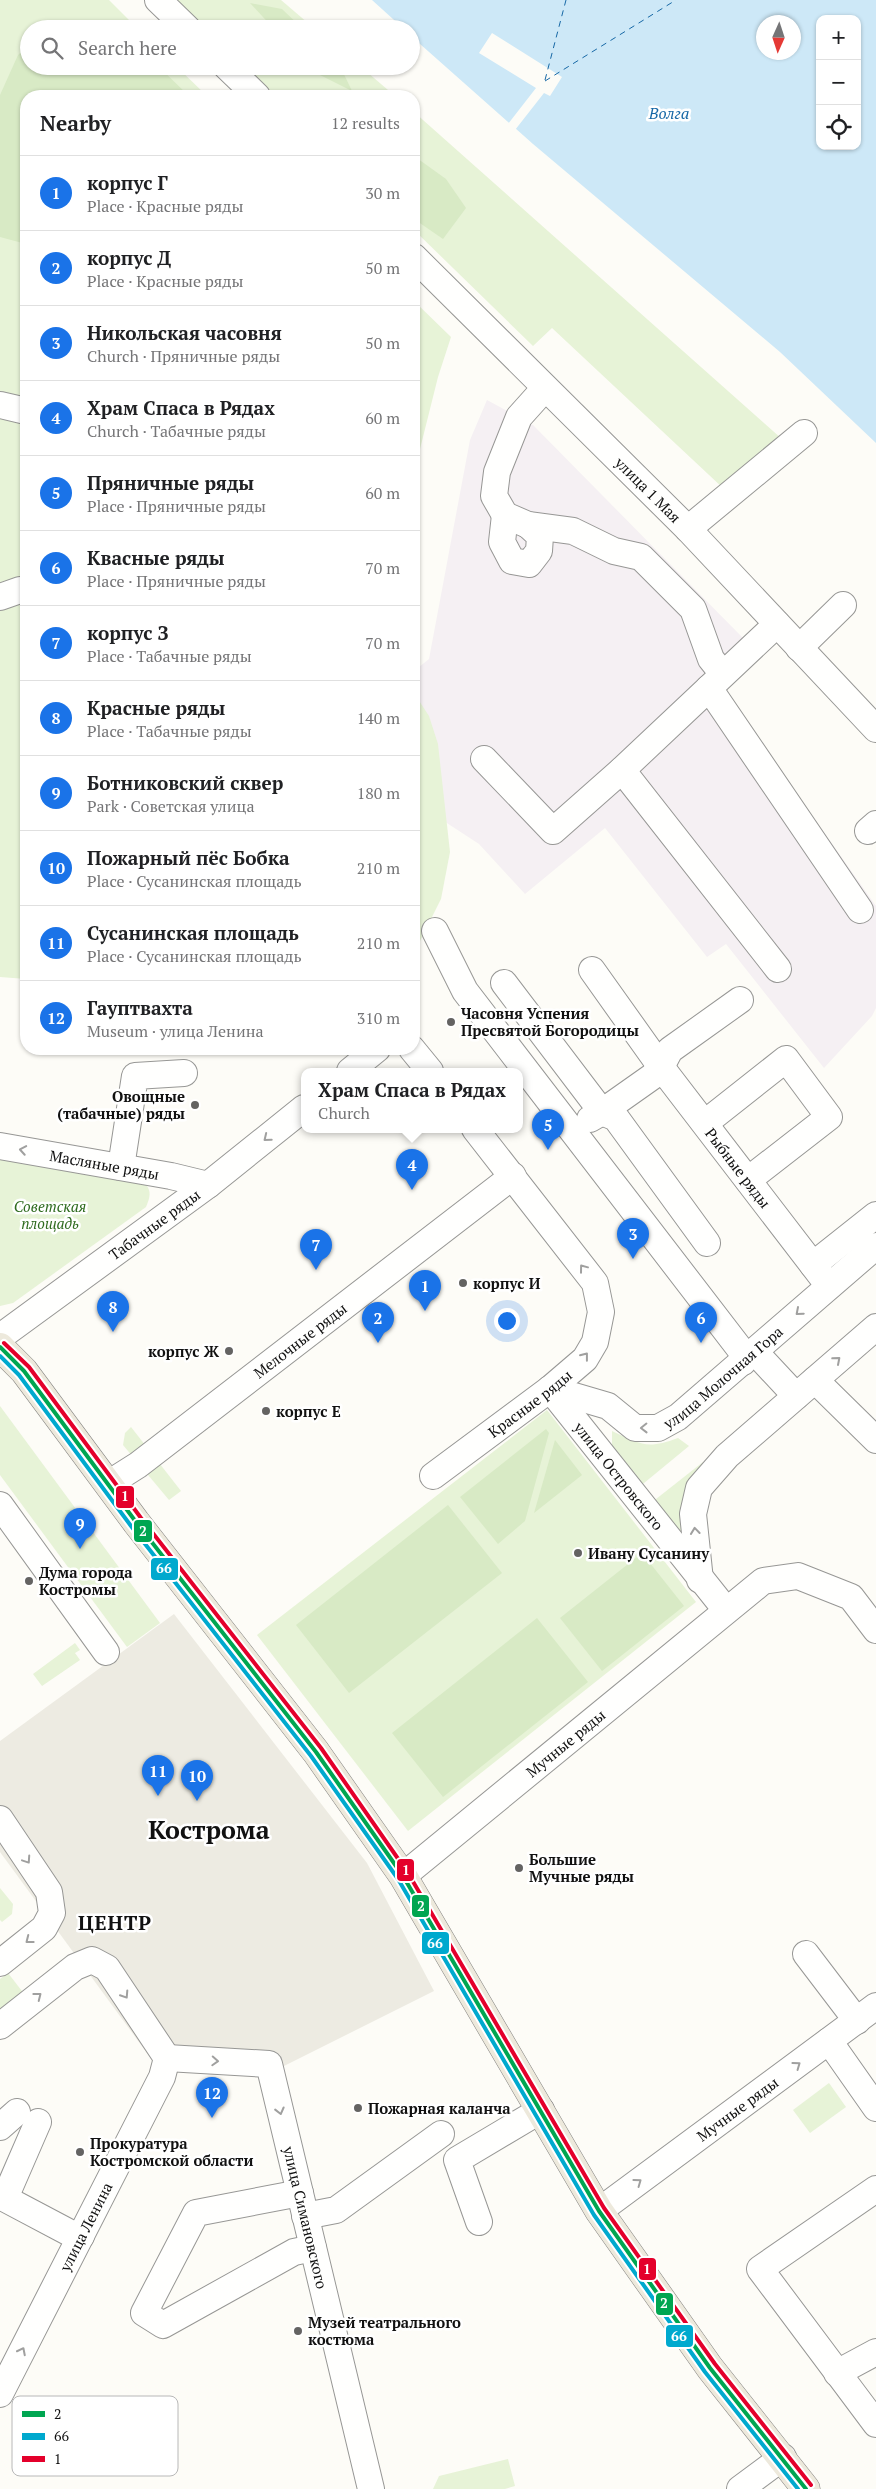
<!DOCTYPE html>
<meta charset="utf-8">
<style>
:root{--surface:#fff;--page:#f2f2f2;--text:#202124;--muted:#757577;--line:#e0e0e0;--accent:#1a73e8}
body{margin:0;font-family:"PT Serif",serif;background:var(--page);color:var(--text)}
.controls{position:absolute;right:15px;top:15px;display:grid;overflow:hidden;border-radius:10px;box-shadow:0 1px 4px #0004}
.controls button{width:45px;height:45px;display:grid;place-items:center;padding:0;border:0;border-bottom:1px solid var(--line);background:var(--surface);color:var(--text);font:25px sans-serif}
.compass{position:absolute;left:756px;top:15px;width:45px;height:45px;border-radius:50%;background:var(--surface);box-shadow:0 1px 4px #0004;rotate:183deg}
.you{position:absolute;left:506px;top:1320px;width:18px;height:18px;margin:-12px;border:4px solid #fff;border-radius:50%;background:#1a73e8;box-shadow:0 0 0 8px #1a73e833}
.badge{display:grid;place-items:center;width:32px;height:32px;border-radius:50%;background:var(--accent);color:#fff;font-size:16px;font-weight:700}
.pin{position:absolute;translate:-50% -41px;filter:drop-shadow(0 1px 2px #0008)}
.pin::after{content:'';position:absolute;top:26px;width:18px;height:15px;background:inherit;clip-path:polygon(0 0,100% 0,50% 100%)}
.popup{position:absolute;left:301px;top:1068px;width:222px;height:65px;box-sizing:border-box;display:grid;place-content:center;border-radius:10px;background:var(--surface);filter:drop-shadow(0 1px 4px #0005);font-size:16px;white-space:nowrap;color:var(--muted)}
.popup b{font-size:19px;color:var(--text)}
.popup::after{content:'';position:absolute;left:50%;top:100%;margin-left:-10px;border:10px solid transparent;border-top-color:var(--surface)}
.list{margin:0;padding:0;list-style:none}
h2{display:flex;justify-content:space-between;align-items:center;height:65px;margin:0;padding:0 20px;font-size:21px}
h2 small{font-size:16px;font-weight:400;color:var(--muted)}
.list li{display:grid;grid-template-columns:32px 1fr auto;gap:15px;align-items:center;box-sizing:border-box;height:75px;padding:0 20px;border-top:1px solid var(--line)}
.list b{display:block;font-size:19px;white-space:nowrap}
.list p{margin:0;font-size:16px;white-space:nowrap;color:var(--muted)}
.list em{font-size:16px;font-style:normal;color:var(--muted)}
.icon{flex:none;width:28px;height:28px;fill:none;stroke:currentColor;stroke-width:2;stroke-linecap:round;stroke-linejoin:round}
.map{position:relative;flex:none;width:876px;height:2489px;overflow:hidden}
.search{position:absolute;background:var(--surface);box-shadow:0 1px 4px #0004;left:20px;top:20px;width:400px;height:55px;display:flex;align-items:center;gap:12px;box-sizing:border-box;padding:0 18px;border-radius:28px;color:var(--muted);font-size:19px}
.panel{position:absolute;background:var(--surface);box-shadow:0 1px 4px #0004;left:20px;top:90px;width:400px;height:965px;border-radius:20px}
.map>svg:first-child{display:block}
</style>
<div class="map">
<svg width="876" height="2489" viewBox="0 0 876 2489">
<rect width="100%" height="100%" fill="#fdfcf7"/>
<!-- industrial -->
<path fill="#f5f0f3" d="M487 400 533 425 743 638 722 659 705 664 876 906V1008L872 1016 824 1068 726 944 707 957 605 828 525 894 479 844 430 812 414 722V671L429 659 470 440Z"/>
<!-- green -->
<g fill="#e7f3d7">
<path d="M0 0H109L138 29H29V66H176L207 96H26V979L0 977Z"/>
<path d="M177 0H281L315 29H206Z"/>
<path d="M245 66H360L395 96H276Z"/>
<path d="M414 112 782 439 724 489 552 328 533 346 414 230Z"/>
<path d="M414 301 451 337 438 377 414 473Z"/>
<path d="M414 693 429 716 438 744 450 852 441 899 414 953Z"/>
<path d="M0 1156 141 1180C152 1189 151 1195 146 1207L13 1303 0 1306Z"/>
<path d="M0 1406 160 1623 127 1647 0 1475Z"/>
<path d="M547 1410 696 1602 408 1831 257 1635Z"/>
<path d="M131 1427 181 1491 169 1500 123 1445 125 1433Z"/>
<path d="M612 1431C641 1444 646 1450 678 1438L689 1446 638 1488 612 1448Z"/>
<path d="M703 1462 705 1467 685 1545 651 1503Z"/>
<path d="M75 1643 80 1650 75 1653 80 1660 42 1686 33 1674Z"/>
<path d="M0 1888 13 1904 12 1914 2 1922 0 1920Z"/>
<path d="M8 1973 25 1995 0 2014V1979Z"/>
<path d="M829 2083 846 2107 810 2133 793 2110Z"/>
<path d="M508 2459 515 2486 505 2489H433L439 2476Z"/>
</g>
<!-- forest -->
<g fill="#d8eac5">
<path d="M250 3 282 9 303 29H274Z"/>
<path d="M29 45V66H158L189 96H26V244L0 237V95L18 55Z"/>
<path d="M310 66H340L352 91 316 73Z"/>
<path d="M414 156 446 179 466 208 443 239 414 219Z"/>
<path d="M546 1429 549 1433 525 1521 498 1544 460 1497Z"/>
<path d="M555 1440 582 1475 534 1513Z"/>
<path d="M448 1505 502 1573 349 1693 296 1625Z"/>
<path d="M642 1553 684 1606 602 1671 560 1618Z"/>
<path d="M537 1618 588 1682 443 1797 392 1733Z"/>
</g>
<!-- plaza -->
<path fill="#edebe2" d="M174 1614 367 1863 434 1991 280 2068 155 2064 0 1852V1741Z"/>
<!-- water -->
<path fill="#cde8f7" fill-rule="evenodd" d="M372 0H876V443L780 352 533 144 411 36V29H404ZM820 19H857V146H820ZM764 22H794V52H764Z"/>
<!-- pier -->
<path fill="#fdfcf7" d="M492 33 562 77 550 96 544 93 515 130 508 124 536 88 479 53Z"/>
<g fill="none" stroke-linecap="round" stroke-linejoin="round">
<!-- ferry -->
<g stroke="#1768a6" stroke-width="1" stroke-dasharray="6 5" stroke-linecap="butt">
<path d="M545 80 566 0"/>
<path d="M545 81 676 0"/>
</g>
<defs>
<g id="minor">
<path d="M158 0 188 29"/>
<path d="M226 66 257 96"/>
<path id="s1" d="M414 257 688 529 876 729"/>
<path d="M545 388 519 417 497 472 494 496 505 515 528 525 573 531 614 551 641 557 693 609 711 659 723 674"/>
<path d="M0 405 26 411"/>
<path d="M505 515 502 542 512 561 529 564 539 551 540 536 528 525"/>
<path d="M688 529 804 433"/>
<path d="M0 597 20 590"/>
<path d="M799 648 843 605"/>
<path d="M709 688 860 910"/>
<path d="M484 759 553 831 622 770 777 624"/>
<path d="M622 770 778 969"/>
<path d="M868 831 876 824"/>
<path d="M435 931 465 991 743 1353V1362"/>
<path id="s2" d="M592 970 661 1067 829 1286"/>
<path d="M504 983 602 1112 616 1118 707 1243"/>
<path d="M412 1049 430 1071"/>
<path d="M350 1071 377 1049"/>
<path d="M590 1119 602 1112 653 1076 661 1067 670 1050 740 1000"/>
<path d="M705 1123 786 1059 829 1117 748 1180"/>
<path id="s3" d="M0 1146 171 1176 208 1185"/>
<path d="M121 1167 135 1076 184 1073"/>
<path d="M813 1265 876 1215"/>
<path id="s4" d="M0 1337 208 1185 304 1108"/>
<path d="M755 1352 796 1396"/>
<path d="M815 1380 876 1440"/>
<path id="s5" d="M550 1389 608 1406 635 1428H658L678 1417 876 1246"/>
<path id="s6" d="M550 1389 726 1610"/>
<path id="s7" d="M433 1476 550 1389 585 1359 595 1342 601 1312 595 1283 475 1129"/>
<path id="s8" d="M108 1484 138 1465 513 1176"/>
<path d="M0 1505 106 1652"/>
<path d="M700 1580 693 1514 699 1488 727 1456 876 1327"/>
<path d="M0 1819 49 1892 52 1913 44 1928 0 1963"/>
<path id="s9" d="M403 1876 763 1581 798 1576 851 1597 876 1630"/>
<path d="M806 1954 857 2021"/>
<path d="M0 2026 75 1967 92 1960 107 1968 167 2058"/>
<path d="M829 2041 876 2108"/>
<path id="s10" d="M167 2058 269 2064 371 2489"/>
<path d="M0 2127 17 2112"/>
<path d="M876 2189 760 2269 876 2424"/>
<path d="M300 2193 196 2213 144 2313 163 2325 294 2252 313 2248"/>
<path d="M0 2196 70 2233 81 2236"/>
<path d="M5 2198 38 2122"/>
<path id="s11" d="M599 2211 876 2006"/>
<path d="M305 2216 336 2210 441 2134"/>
<path d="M479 2222 457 2160 541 2110"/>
<path d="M837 2373 876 2352"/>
<path id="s12" d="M0 2394 162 2077 167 2058"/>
<path d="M740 2489 783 2457"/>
</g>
<path id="major" d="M0 1347 24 1371 136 1522 316 1752 403 1876 599 2211 710 2368 806 2489"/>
</defs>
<!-- minor casing -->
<use href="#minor" stroke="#979795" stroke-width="28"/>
<!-- major casing -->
<use href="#major" stroke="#858482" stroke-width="29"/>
<!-- minor -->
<use href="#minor" stroke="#fffffe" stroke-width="26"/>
<!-- major -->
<use href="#major" stroke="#ede9dc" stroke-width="28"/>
<defs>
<path id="bus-1" d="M0 1347 24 1371 136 1522 316 1752 403 1876 599 2211 710 2368 806 2489"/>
<path id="bus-2" d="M0 1356 19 1375 131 1526 311 1756 398 1879 594 2215 705 2372 798 2489"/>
<path id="bus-3" d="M4 1343 29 1367 141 1518 321 1748 408 1873 604 2208 715 2364 811 2485"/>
</defs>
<!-- bus-1 casing -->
<use href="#bus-1" stroke="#fff" stroke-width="8"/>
<!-- bus-2 casing -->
<use href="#bus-2" stroke="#fff" stroke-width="8"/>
<!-- bus-3 casing -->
<use href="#bus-3" stroke="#fff" stroke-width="8"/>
<!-- bus-1 -->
<use href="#bus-1" stroke="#00a651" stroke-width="4"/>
<!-- bus-2 -->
<use href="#bus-2" stroke="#00a9ce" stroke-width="4"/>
<!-- bus-3 -->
<use href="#bus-3" stroke="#e4002b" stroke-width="4"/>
</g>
<!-- one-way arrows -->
<defs><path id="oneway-chevron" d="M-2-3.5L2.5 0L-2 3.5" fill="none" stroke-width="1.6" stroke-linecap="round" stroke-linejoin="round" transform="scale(1.25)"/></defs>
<g stroke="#a0a09f">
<use href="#oneway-chevron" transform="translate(267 1138) rotate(141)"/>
<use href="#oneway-chevron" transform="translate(23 1150) rotate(-170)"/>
<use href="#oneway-chevron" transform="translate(583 1268) rotate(-127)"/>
<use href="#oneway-chevron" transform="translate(799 1312) rotate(139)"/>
<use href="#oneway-chevron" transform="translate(585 1356) rotate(-52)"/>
<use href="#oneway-chevron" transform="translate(837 1360) rotate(-41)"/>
<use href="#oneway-chevron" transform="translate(644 1428) rotate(179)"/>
<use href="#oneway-chevron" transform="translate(695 1531) rotate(-96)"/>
<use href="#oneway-chevron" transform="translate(27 1860) rotate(56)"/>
<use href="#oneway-chevron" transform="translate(29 1940) rotate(142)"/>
<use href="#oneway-chevron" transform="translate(125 1995) rotate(57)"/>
<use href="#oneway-chevron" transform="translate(38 1996) rotate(-38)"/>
<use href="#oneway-chevron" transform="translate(215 2061) rotate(3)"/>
<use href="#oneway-chevron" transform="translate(797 2065) rotate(-36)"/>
<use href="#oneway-chevron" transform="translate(280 2111) rotate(76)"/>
<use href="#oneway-chevron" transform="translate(638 2182) rotate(-36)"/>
<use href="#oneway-chevron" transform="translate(22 2351) rotate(-63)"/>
</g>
<!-- markers -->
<g fill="#646362" stroke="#fff" stroke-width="2">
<circle cx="451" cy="1022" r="5"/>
<circle cx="195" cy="1105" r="5"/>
<circle cx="463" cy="1283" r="5"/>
<circle cx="229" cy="1351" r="5"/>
<circle cx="266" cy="1411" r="5"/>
<circle cx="578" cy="1553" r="5"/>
<circle cx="29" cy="1581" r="5"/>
<circle cx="519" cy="1868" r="5"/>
<circle cx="358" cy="2108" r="5"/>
<circle cx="80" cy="2152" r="5"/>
<circle cx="298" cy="2331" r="5"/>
</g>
<g text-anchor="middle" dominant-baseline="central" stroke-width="5" stroke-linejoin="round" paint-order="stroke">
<!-- street labels -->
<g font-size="15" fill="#111" stroke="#fff">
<text stroke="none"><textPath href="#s1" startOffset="330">улица 1 Мая</textPath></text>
<text stroke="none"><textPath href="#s3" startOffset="106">Масляные ряды</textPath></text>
<text stroke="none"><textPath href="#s2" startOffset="246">Рыбные ряды</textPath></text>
<text stroke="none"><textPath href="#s4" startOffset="191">Табачные ряды</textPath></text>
<text stroke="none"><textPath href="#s8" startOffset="240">Мелочные ряды</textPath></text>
<text stroke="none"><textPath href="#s5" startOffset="201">улица Молочная Гора</textPath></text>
<text stroke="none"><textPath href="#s7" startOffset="121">Красные ряды</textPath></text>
<text stroke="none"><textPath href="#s6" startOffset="111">улица Островского</textPath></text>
<text stroke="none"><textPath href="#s9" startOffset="210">Мучные ряды</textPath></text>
<text stroke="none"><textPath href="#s11" startOffset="172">Мучные ряды</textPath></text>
<text stroke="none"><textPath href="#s10" startOffset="260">улица Симановского</textPath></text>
<text stroke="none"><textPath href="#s12" startOffset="188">улица Ленина</textPath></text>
</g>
<!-- poi labels -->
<g font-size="15" font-weight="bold" fill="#111" stroke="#fff" text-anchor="start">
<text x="461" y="1013">Часовня Успения<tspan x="461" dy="17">Пресвятой Богородицы</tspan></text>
<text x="185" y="1096" text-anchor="end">Овощные<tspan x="185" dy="17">(табачные) ряды</tspan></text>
<text x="473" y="1283">корпус И</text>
<text x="219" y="1351" text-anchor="end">корпус Ж</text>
<text x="276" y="1411">корпус Е</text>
<text x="588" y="1553">Ивану Сусанину</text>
<text x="39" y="1572">Дума города<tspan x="39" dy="17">Костромы</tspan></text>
<text x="529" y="1859">Большие<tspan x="529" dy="17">Мучные ряды</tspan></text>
<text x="368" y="2108">Пожарная каланча</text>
<text x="90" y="2143">Прокуратура<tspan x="90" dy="17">Костромской области</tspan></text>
<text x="308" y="2322">Музей театрального<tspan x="308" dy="17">костюма</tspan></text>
</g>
<!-- park labels -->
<g font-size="15" font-style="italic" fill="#2f6b1f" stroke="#fff">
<text x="50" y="1206">Советская<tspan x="50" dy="17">площадь</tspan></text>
</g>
<!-- water labels -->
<g font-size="16" font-style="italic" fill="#1768a6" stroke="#fff">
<text x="669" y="113">Волга</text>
</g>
<!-- district labels -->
<g font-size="20" font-weight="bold" letter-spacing="1" fill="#111" stroke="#fff">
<text x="115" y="1922">ЦЕНТР</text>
</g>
<!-- town labels -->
<g font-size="25" font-weight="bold" fill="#111" stroke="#fff">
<text x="209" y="1829">Кострома</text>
</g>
</g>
<!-- legend -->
<rect x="12" y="2396" width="166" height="80" rx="8" fill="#fff" stroke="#b8b8b8" stroke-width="1"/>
<rect x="22" y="2411" width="23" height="6" fill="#00a651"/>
<rect x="22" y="2433" width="23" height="7" fill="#00a9ce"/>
<rect x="22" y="2456" width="23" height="6" fill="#e4002b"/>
<g font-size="14" fill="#111">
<text x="54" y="2419">2</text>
<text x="54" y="2441">66</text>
<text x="54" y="2464">1</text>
</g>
<g stroke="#fff" stroke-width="2">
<rect x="115" y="1485" width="20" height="24" rx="5" fill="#e4002b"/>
<rect x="133" y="1519" width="20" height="24" rx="5" fill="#00a651"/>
<rect x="150" y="1557" width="29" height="24" rx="5" fill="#00a9ce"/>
<rect x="396" y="1858" width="19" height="24" rx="5" fill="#e4002b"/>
<rect x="411" y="1894" width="19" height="24" rx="5" fill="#00a651"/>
<rect x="421" y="1931" width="29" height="24" rx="5" fill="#00a9ce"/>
<rect x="638" y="2257" width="19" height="24" rx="5" fill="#e4002b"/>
<rect x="655" y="2292" width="19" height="24" rx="5" fill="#00a651"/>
<rect x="665" y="2324" width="29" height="24" rx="5" fill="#00a9ce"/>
</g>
<g font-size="14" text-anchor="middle" font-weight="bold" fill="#fff">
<text x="125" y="1501">1</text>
<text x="143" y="1536">2</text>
<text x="164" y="1573">66</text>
<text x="406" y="1875">1</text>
<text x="421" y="1911">2</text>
<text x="435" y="1948">66</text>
<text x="647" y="2274">1</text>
<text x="664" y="2308">2</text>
<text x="679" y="2341">66</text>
</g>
</svg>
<div class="controls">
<button>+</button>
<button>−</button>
<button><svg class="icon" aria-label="locate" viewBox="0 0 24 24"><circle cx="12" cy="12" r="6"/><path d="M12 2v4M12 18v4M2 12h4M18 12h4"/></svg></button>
</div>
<svg class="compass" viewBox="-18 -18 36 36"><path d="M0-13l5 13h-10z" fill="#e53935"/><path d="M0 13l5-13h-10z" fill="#757577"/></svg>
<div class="you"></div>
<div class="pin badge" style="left:425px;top:1311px">1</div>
<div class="pin badge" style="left:378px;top:1343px">2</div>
<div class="pin badge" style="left:633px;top:1259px">3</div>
<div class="pin badge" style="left:412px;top:1190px">4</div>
<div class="popup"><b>Храм Спаса в Рядах</b>Church</div>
<div class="pin badge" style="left:548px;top:1150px">5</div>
<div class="pin badge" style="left:701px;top:1343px">6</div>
<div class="pin badge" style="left:316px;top:1270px">7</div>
<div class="pin badge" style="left:113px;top:1332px">8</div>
<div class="pin badge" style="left:80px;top:1549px">9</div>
<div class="pin badge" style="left:197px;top:1801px">10</div>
<div class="pin badge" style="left:158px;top:1796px">11</div>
<div class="pin badge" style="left:212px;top:2118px">12</div>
<div class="search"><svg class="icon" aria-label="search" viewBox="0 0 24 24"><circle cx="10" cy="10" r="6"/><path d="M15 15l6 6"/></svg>Search here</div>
<section class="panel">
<h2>Nearby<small>12 results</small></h2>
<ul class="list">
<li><span class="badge">1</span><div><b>корпус Г</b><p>Place · Красные ряды</p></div><em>30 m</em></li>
<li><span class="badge">2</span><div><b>корпус Д</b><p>Place · Красные ряды</p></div><em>50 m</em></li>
<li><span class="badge">3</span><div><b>Никольская часовня</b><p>Church · Пряничные ряды</p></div><em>50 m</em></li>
<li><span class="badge">4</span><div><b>Храм Спаса в Рядах</b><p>Church · Табачные ряды</p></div><em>60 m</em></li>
<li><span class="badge">5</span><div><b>Пряничные ряды</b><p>Place · Пряничные ряды</p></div><em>60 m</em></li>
<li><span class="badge">6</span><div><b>Квасные ряды</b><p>Place · Пряничные ряды</p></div><em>70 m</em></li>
<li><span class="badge">7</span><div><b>корпус З</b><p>Place · Табачные ряды</p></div><em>70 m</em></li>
<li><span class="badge">8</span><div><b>Красные ряды</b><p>Place · Табачные ряды</p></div><em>140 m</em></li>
<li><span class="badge">9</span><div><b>Ботниковский сквер</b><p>Park · Советская улица</p></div><em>180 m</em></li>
<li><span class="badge">10</span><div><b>Пожарный пёс Бобка</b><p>Place · Сусанинская площадь</p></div><em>210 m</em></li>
<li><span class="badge">11</span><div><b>Сусанинская площадь</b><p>Place · Сусанинская площадь</p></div><em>210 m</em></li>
<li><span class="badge">12</span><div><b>Гауптвахта</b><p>Museum · улица Ленина</p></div><em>310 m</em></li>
</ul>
</section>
</div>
